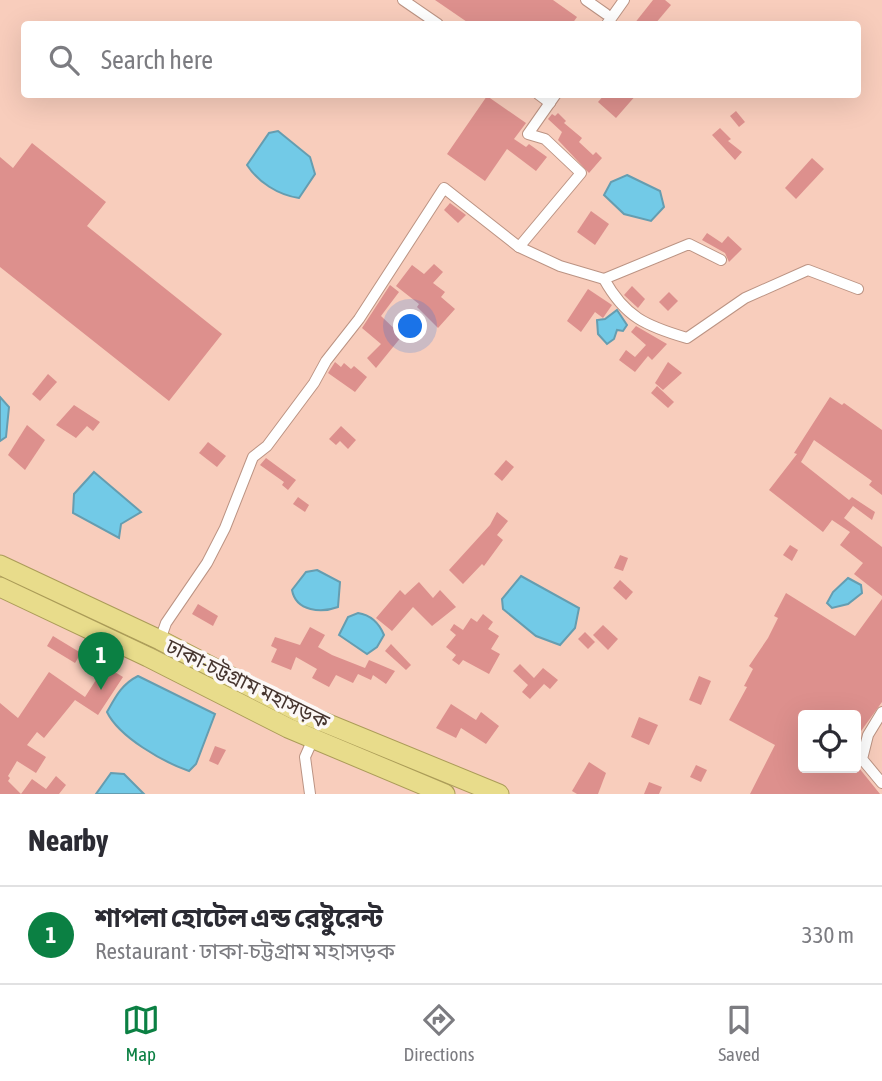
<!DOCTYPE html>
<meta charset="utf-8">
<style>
:root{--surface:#fff;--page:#f2f2f3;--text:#2b2b33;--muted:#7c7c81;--line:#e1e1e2;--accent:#0b8043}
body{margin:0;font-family:"Asap Condensed","Noto Sans Bengali",sans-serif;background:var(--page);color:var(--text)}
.controls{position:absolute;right:21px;bottom:21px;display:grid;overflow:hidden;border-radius:7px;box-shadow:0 7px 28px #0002}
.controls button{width:63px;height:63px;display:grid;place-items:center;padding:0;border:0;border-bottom:2px solid var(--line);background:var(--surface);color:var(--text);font:35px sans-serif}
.you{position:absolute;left:411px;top:327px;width:24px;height:24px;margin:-18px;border:5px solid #fff;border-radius:50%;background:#1a73e8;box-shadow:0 0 0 10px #1a73e833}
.badge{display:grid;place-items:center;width:46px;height:46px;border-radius:50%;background:var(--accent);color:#fff;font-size:23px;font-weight:700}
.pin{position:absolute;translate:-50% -58px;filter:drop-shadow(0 2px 4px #0008)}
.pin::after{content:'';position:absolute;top:37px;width:24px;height:21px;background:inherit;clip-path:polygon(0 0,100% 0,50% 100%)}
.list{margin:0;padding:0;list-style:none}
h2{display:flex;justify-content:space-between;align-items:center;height:91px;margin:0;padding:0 28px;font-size:30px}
h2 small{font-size:23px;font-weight:400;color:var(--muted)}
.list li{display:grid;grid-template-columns:46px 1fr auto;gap:21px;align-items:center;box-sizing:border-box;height:98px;padding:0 28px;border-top:2px solid var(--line)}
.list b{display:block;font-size:26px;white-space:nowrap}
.list p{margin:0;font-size:23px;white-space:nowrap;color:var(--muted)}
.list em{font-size:23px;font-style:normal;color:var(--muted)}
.icon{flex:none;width:38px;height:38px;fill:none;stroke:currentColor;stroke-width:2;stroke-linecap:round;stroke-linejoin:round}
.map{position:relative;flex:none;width:882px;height:794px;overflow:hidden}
.search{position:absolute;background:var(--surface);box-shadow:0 7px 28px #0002;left:21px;right:21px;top:21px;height:77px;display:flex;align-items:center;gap:18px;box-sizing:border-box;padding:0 24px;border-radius:7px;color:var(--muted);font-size:26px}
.sheet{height:189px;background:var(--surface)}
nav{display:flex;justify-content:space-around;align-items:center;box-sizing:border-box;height:98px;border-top:2px solid var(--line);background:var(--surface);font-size:19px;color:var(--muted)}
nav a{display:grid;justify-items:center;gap:4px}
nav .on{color:var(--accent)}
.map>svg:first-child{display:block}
</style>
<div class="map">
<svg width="882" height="794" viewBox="0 0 882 794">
<rect width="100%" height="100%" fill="#f8cdbc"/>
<!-- water -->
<g fill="#72cae7" stroke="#659db0" stroke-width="2">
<path d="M278 131 310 157 315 174 299 198C278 195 258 182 247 165L269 133Z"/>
<path d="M627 175 660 191 664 207 651 221 624 214 604 195 611 182Z"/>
<path d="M617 310 627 325 623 331 617 330 614 339 607 344 598 334 597 320 605 319Z"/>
<path d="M0 397 9 407 6 437 0 441Z"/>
<path d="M94 472 141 512 121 524 119 538 73 513 74 494Z"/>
<path d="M317 570 340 582 338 607C322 613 296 612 292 590L306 572Z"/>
<path d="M521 576 579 608 575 628 560 645 536 636 503 609 502 599Z"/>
<path d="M848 578 861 585 862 593 848 604 832 608 827 603 833 592Z"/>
<path d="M358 613C371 615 379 623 384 635L377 647 367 654 339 635 348 617Z"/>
<path d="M138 676 215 714 196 764 189 771C163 762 119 737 107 712 116 696 122 684 138 676Z"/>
<path d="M111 773 124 774 144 794H96Z"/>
</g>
<!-- building -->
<g fill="#dd908d">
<path d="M435 0H553L577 17 572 24H470Z"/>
<path d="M653 0H665L671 5 655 24H634Z"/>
<path d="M605 94H637L616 118 598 102Z"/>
<path d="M487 96 526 123 514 139 526 147 529 144 547 157 536 171 507 149 485 181 447 154Z"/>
<path d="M736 111 745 122 739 127 730 116Z"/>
<path d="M558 113 566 121 564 123 582 138 579 142 593 155 596 152 602 158 589 173 558 140 562 132 548 119 552 114 555 116Z"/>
<path d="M720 128 731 139 728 141 742 152 735 160 712 135Z"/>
<path d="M32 143 106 202 87 226 222 334 169 401 0 267V157L13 168Z"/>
<path d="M812 158 824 169 796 199 785 188Z"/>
<path d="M450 203 466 215 458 223 444 210Z"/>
<path d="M591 211 609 224 595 245 577 232Z"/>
<path d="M707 233 722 243 728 236 742 249 729 262 725 253 702 240Z"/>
<path d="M434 264 443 272 433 283 445 292 441 297 455 309 438 328 417 307 419 304 396 286 412 265 424 274Z"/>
<path d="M390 285 399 292 381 316 402 336 376 368 367 358 381 344 362 328Z"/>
<path d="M632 286 645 299 638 308 624 295Z"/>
<path d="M588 289 612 305 603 318 595 312 581 332 567 321Z"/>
<path d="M669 292 678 301 668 311 659 302Z"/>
<path d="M636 326 667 344 652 360 648 356 635 372 619 360 626 350 635 357 646 345 631 332Z"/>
<path d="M335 362 341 367 344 363 351 369 354 366 367 377 355 392 328 373Z"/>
<path d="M668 362 682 373 663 390 655 383Z"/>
<path d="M48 374 57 382 40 401 32 394Z"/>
<path d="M657 386 674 402 668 408 651 393Z"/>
<path d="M830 397 842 405 844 403 882 430V495L869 485 872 481 814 440 801 462 849 500 852 497 875 512 872 520 853 506 844 518 882 547V596L854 574 863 563 840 545 850 532 832 520 823 532 769 490 797 454 794 453Z"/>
<path d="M74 405 100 422 93 431 87 426 76 438 56 425Z"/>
<path d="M27 425 45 440 25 470 8 455Z"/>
<path d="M341 426 356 440 348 449 340 441 336 445 329 439Z"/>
<path d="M208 442 226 456 217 467 199 453Z"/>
<path d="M266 458 296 480 288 490 282 485 284 482 260 465Z"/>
<path d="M506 460 514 467 502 481 494 474Z"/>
<path d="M298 497 309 505 305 512 293 504Z"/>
<path d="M497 512 508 521 497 535 503 540 484 566 482 564 463 584 449 570 490 525Z"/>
<path d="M790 545 798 550 792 561 783 555Z"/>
<path d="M620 555 628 558 623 571 614 568Z"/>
<path d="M620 580 633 592 626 600 613 588Z"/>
<path d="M419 582 433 598 440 590 456 607 432 626 413 607 392 631 376 618 400 590 405 595Z"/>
<path d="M786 593 855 636 882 599V702L856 738V715H803V768H859L880 794H750L775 745 729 720 747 687 744 686 753 669 749 666 768 638 778 618 774 616Z"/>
<path d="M198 604 218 616 213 626 192 614Z"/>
<path d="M483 614 493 622 488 629 499 636 491 649 500 654 489 674 463 660 459 665 452 660 456 655 446 647 456 635 450 630 454 624 463 630 471 618 477 622Z"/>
<path d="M603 625 618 639 608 650 593 635Z"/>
<path d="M310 627 325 635 318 647 332 655 365 668 369 660 395 671 386 684 373 675 371 680 358 674 353 683 336 675 329 687 312 678 317 669 296 657 291 670 271 662 277 649 271 646 275 637 300 645Z"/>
<path d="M585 632 595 642 588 649 578 639Z"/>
<path d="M53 636 81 653 75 663 47 646Z"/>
<path d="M391 644 411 665 406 670 385 651Z"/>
<path d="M520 664 534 678 543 668 558 680 550 689 544 684 530 699 522 692 528 685 513 671Z"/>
<path d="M105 666 123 677 98 715 75 700 44 738 37 732 27 745 46 757 36 773 17 761 8 776 10 778 8 781 21 794 32 779 46 789 56 776 66 785 59 794H0V703L18 718 49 672 85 697Z"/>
<path d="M699 676 711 681 701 705 689 700Z"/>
<path d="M451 704 476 720 481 712 499 726 486 744 461 728 456 738 436 728Z"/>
<path d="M639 717 658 725 649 745 631 737Z"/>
<path d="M215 746 226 750 218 765 209 761Z"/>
<path d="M589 762 606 773 598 794H577L572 791Z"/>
<path d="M696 765 707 770 701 782 690 777Z"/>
<path d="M649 782 662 787 659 794H644Z"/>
</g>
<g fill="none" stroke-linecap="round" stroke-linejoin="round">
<defs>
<g id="minor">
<path d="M403 0 438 24"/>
<path d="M586 0 606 14"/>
<path d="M607 24 624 0"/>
<path d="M538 94 550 103"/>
<path d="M519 247 560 266 604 279"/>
<path d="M721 260 689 244 604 279C625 317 646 326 687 338L745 298 808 270 858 289"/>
<path d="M160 640 166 623 207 563 225 528 253 457 267 446 314 383 326 361 359 319 444 188 519 247 581 173 545 139 528 134 556 94"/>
<path d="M882 712 868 735 862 759 882 783"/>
<path d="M310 794 305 757 313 739"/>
</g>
<g id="trunk">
<path d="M0 565 160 640 299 712 499 794"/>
<path d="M0 587 148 657 288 728 445 794"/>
</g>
</defs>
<!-- minor casing -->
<use href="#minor" stroke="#bb9383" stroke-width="12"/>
<!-- trunk casing -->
<use href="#trunk" stroke="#ab9c58" stroke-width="21"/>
<!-- minor -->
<use href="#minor" stroke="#fff" stroke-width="10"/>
<!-- trunk -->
<use href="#trunk" stroke="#e8dc8b" stroke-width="19"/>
</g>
<g text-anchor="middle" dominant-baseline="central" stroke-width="7" stroke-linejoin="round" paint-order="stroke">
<!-- street labels -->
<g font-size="21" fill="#46352f" stroke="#fcf8f6">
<text transform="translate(248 683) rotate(26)">ঢাকা-চট্টগ্রাম মহাসড়ক</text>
</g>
</g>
</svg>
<div class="controls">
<button><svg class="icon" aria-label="locate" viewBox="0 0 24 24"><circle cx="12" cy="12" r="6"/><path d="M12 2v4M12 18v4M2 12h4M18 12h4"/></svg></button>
</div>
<div class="you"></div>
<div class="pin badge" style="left:101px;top:690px">1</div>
<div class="search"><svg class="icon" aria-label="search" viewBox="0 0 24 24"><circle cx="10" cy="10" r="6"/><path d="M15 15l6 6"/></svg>Search here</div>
</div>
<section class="sheet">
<h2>Nearby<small></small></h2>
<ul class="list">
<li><span class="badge">1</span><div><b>শাপলা হোটেল এন্ড রেষ্টুরেন্ট</b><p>Restaurant · ঢাকা-চট্টগ্রাম মহাসড়ক</p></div><em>330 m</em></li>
</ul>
</section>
<nav>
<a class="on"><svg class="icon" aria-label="map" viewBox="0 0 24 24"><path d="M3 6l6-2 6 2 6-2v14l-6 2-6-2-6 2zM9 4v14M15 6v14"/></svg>Map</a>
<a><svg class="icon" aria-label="directions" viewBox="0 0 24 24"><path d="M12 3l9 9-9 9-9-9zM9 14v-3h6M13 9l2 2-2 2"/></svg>Directions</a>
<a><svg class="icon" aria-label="saved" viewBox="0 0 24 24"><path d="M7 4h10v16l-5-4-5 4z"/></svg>Saved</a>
</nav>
